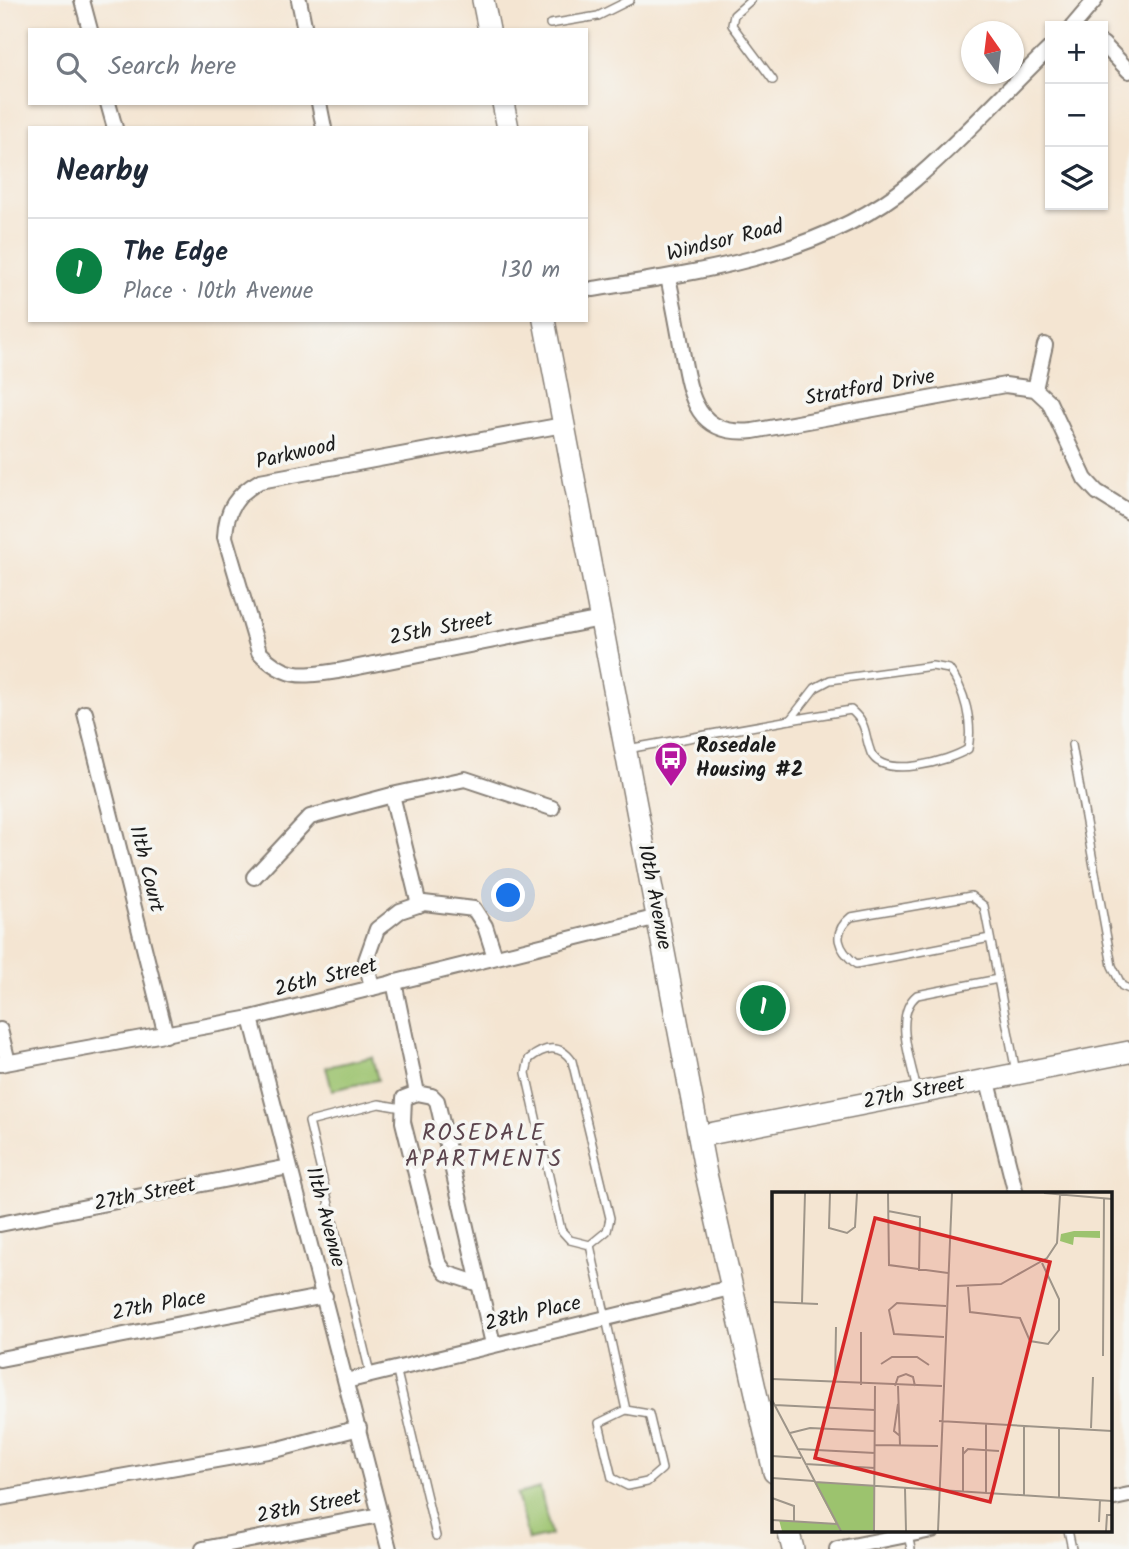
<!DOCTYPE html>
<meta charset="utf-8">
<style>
:root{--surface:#fff;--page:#f6f6f7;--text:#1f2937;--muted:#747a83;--line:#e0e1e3;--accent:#0b8043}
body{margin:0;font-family:Kalam,sans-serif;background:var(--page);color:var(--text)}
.controls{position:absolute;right:21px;top:21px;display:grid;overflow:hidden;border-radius:0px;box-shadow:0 2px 5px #0004}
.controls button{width:63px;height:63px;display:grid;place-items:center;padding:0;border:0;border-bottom:2px solid var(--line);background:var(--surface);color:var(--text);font:35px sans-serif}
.compass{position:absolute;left:961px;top:21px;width:63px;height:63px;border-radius:50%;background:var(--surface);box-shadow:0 2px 5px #0004;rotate:346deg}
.you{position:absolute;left:509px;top:896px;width:24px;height:24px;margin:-18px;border:5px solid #fff;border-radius:50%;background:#1a73e8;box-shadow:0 0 0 10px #1a73e833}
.badge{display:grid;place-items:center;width:46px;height:46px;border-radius:50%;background:var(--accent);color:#fff;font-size:23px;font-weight:700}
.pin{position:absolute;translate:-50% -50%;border:4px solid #fff;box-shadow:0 2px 7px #0006}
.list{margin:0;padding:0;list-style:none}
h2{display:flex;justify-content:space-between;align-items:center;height:91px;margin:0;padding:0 28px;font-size:30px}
h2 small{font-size:23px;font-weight:400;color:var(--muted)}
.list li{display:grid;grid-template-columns:46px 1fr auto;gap:21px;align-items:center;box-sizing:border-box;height:105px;padding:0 28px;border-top:2px solid var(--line)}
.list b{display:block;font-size:26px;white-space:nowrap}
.list p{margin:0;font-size:23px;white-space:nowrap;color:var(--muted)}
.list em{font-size:23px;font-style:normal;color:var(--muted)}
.icon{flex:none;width:38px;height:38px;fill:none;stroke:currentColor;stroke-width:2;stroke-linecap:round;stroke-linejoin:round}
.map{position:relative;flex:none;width:1129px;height:1549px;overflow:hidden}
.search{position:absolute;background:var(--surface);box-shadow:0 2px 5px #0004;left:28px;top:28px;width:560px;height:77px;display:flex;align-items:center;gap:18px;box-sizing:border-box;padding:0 24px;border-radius:0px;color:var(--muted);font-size:26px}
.panel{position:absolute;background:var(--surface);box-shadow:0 2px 5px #0004;left:28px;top:126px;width:560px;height:196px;border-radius:0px}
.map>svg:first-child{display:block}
</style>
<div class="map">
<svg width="1129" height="1549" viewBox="0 0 1129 1549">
<rect width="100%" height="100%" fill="#f6f6f2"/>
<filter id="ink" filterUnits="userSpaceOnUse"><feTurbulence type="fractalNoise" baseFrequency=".0143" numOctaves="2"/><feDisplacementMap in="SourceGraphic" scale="14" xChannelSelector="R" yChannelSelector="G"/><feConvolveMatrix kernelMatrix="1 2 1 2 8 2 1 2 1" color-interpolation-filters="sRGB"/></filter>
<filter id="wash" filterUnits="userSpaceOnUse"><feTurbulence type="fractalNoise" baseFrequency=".00686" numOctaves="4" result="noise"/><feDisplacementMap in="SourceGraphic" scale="28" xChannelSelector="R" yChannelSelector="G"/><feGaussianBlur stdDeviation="1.57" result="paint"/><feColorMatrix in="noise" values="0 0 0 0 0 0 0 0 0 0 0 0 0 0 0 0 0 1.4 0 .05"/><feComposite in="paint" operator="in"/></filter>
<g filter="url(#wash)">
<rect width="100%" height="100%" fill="#f4e5d2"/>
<!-- green -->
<g fill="#9cc36e" stroke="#5c7045" stroke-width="2">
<path d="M372 1057 378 1080 332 1090 326 1067Z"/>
<path d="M540 1488 551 1535 528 1540 517 1494Z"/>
</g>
</g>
<g filter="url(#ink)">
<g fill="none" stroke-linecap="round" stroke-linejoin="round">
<defs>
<g id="lane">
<path d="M751 0 734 15 732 25 773 80"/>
<path d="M550 24 598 16 630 0"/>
<path d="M932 666 949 669C965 690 973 723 968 749 949 761 884 780 871 753 863 733 869 726 851 710L790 720 815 688 830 680Z"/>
<path d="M1072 745 1112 966 1122 986 1129 989"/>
<path d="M627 749 790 720"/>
<path d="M990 938 856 964C838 949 831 933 851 917L971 896 984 906 1016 1072"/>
<path d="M917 1091C912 1064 892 1015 917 995L998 979"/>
<path d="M590 1245 570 1240 561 1230 526 1073 529 1059C544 1047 560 1043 572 1061L610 1218 607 1231 590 1245 626 1410 599 1423 612 1478 628 1486 647 1482 662 1469 649 1414 626 1410"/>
<path d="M396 1368 436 1536"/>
<path d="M370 1373 309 1122 379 1104 402 1108"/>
<path d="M1068 1530 1072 1549"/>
<path d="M908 1535 911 1549"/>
</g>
<g id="street">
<path d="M82 0 90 30"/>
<path d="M299 0 305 30"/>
<path d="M1073 26 1095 0"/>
<path d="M1103 44 1129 71"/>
<path d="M108 103 115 128"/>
<path d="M319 103 324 128"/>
<path d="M668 277C673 301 678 326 682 351 690 396 696 437 753 431L1005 385 1035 389 1049 402 1085 479 1097 492 1129 512"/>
<path d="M593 289C702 271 824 256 912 182 961 141 1004 92 1050 48"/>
<path d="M1035 389 1045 345"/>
<path d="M563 425 260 481C237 494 226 509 225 537L259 652C286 680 302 676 338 671L601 619"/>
<path d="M85 713 166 1035"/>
<path d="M392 795 419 905"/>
<path d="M254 877 310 817 392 795 465 779 552 808"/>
<path d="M394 982 417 1093 432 1096 437 1101 493 1344"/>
<path d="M372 988 366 960 377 929 400 911 424 903 474 909 485 926 495 957"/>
<path d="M251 1018 389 1549"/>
<path d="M0 1030 8 1062"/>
<path d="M0 1064 251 1018 658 917"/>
<path d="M987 1078 1016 1194"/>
<path d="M417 1093 404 1098 403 1122 438 1262 446 1273 479 1284"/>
<path d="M0 1224 289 1167"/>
<path d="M0 1359 325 1296"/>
<path d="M346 1381 730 1288"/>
<path d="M0 1498 279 1449 359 1428"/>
<path d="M1110 1499 1129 1495"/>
<path d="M203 1549 380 1515"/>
<path d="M837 1549 932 1530"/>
</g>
<g id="secondary">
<path d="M483 0 489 30"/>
<path d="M503 103 508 128"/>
<path d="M544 320 706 1174 774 1472"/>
<path d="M699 1136 1129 1052"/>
<path d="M788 1530 793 1549"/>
</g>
</defs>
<!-- lane casing -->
<use href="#lane" stroke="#888077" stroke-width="10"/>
<!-- street casing -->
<use href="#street" stroke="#888077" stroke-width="18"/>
<!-- secondary casing -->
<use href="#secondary" stroke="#888077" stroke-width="24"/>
<!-- lane -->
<use href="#lane" stroke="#fff" stroke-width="7"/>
<!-- street -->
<use href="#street" stroke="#fff" stroke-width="14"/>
<!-- secondary -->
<use href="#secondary" stroke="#fff" stroke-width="21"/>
</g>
</g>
<!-- icons -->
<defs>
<symbol id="bus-pin" viewBox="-11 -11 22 30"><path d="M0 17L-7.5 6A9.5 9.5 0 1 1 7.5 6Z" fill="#b5179e" stroke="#f6f6f2"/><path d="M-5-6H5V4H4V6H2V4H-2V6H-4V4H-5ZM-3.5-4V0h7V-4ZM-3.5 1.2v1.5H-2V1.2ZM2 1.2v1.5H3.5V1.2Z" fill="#fff"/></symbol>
</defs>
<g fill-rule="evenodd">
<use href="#bus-pin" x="652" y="739" width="38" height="52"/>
</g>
<g text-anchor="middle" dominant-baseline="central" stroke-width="7" stroke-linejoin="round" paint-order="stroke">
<!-- street labels -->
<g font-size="21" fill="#1c1c1c" stroke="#f6f6f2">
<text transform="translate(725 241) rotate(-14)">Windsor Road</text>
<text transform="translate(870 388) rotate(-10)">Stratford Drive</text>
<text transform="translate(296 454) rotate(-13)">Parkwood</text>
<text transform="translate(441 629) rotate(-11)">25th Street</text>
<text transform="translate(146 869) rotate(76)">11th Court</text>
<text transform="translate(654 897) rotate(79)">10th Avenue</text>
<text transform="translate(326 978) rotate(-14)">26th Street</text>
<text transform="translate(914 1093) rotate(-11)">27th Street</text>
<text transform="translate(145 1195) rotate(-11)">27th Street</text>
<text transform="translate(325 1217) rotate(75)">11th Avenue</text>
<text transform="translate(159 1306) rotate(-10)">27th Place</text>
<text transform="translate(533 1314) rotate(-13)">28th Place</text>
<text transform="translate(309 1507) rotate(-11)">28th Street</text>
</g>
<!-- poi labels -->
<g font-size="21" font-weight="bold" fill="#1c1c1c" stroke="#f6f6f2" text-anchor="start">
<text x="696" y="746">Rosedale<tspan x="696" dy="24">Housing #2</tspan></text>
</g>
<!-- neighbourhood labels -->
<g font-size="23" letter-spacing="2" fill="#5c454e" stroke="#f6f6f2">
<text x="484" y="1134">ROSEDALE<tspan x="484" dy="26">APARTMENTS</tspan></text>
</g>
</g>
<!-- overview -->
<g transform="translate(772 1192)">
<rect width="340" height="340" fill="#f4e5d2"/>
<path d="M302 39H328V46L302 45 301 53 288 49 289 42ZM42 290 103 294 102 338 10 339 7 328 64 332Z" fill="#9cc36e"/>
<path fill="none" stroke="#9e9589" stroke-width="2" d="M58 1 57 36 75 41 83 35 85 1M116 1 117 73 176 81M272 1 340 7M116 19 148 25 147 79M184 94 229 92 275 66 285 51 288 3M196 95 198 120 248 126 258 149 276 152 287 138V107L270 71M0 110 46 112M30 111 33 1M89 140V193M172 145 122 142 117 118 125 111 174 114M331 164 332 7M109 172 120 165H145L157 173M0 187 170 194M63 191 64 135M123 194 126 185 134 182 141 185 143 194M126 194 128 254M0 208 69 339M126 212 122 239 128 244M3 213 103 218M167 229 340 239M287 235V306M319 236 321 185M18 241 38 236 103 239M103 253 166 254M25 257 103 261M191 262 196 257 227 259M0 264 29 266M33 272 103 276M0 286 42 289M43 290 340 309M133 296 134 339M191 299V255M214 301V231M252 304V234M0 306 22 314V330M0 328 65 332M327 330 328 308M102 339 103 194M166 339 180 1M334 339 335 323H340"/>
<path fill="#d62828" fill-opacity="0.15" stroke="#d62828" stroke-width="3.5" d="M103 26 278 70 218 310 43 266Z"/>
<rect width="340" height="340" fill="none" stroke="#1c1c1c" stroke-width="3.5"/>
</g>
</svg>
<div class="controls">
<button>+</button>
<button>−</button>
<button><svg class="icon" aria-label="layers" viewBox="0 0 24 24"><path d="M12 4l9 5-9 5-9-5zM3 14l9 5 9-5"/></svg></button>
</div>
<svg class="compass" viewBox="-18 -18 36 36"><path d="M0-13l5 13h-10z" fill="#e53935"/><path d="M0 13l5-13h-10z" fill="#747a83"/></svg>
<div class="you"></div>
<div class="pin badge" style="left:763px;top:1008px">1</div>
<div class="search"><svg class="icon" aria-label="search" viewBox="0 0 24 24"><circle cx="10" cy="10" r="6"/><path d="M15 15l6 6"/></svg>Search here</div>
<section class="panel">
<h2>Nearby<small></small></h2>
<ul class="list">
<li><span class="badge">1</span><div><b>The Edge</b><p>Place · 10th Avenue</p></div><em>130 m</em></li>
</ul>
</section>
</div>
